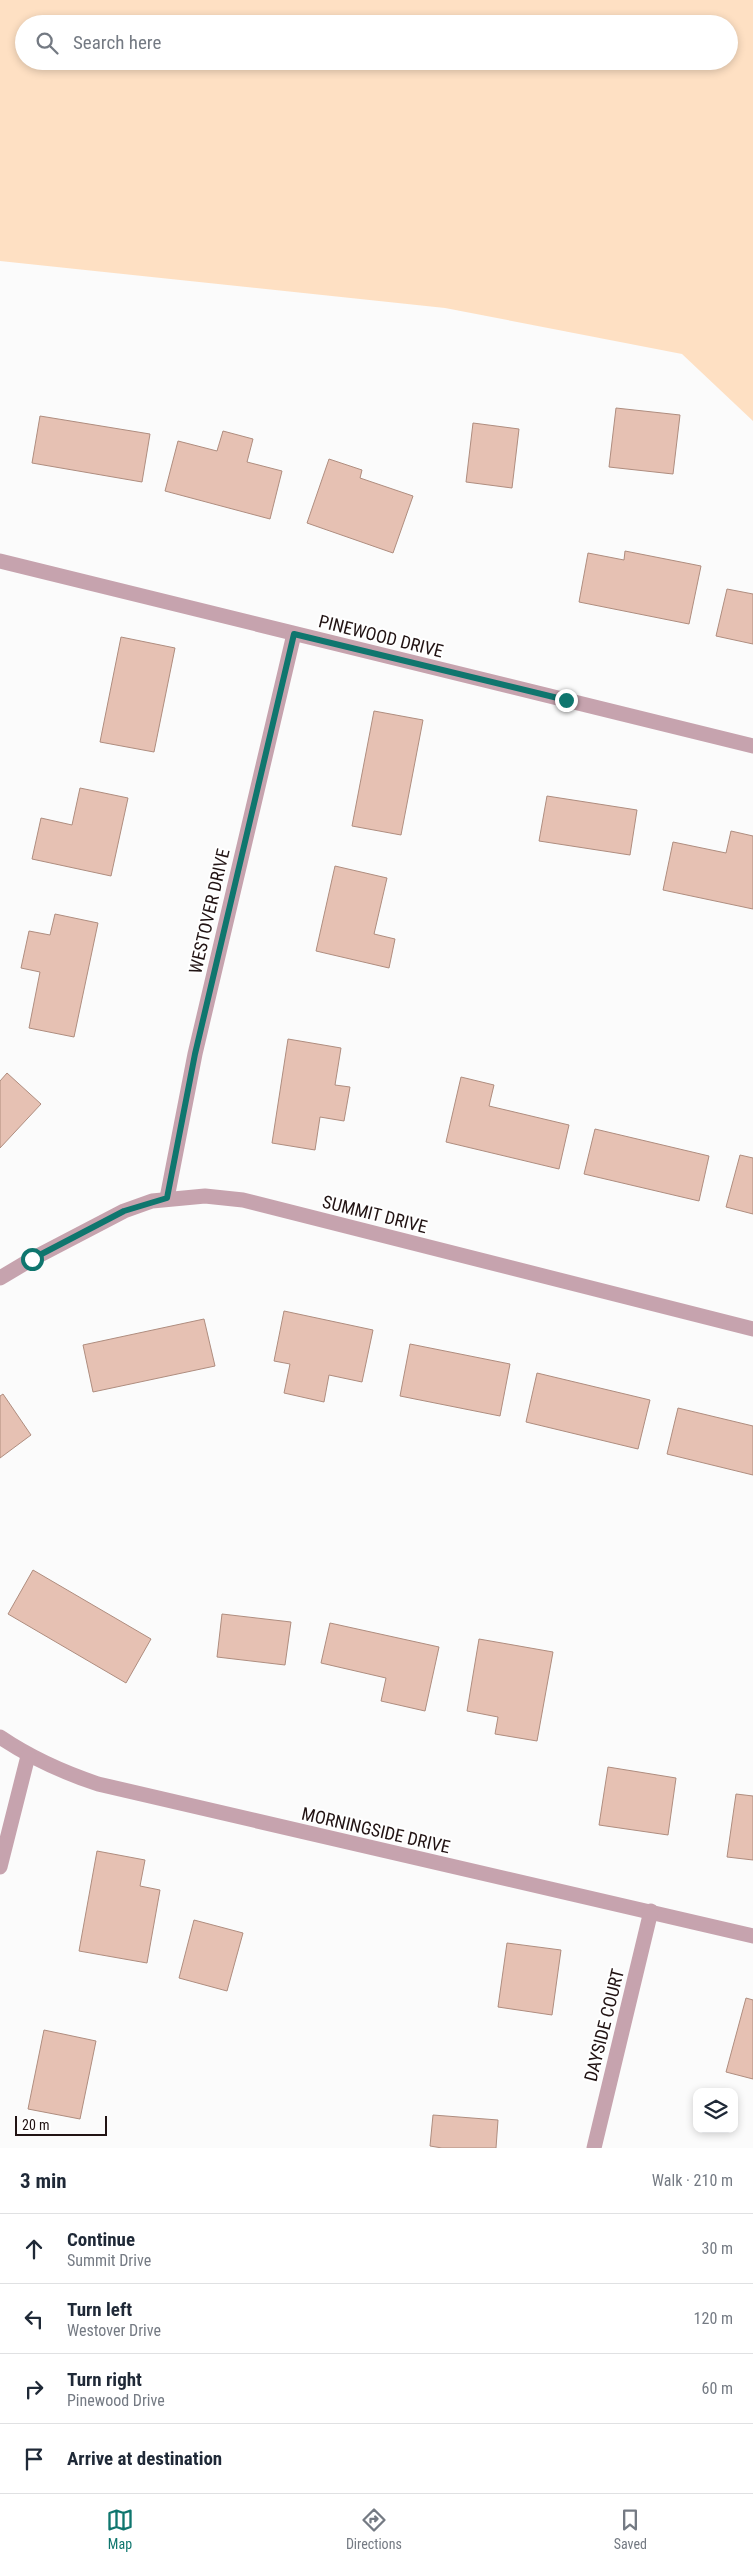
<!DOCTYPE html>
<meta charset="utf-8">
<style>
:root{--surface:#fff;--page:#f2f2f3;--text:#1f2937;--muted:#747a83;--line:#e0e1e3;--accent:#0f766e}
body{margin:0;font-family:"Roboto Condensed",sans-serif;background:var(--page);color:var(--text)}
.controls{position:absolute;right:15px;bottom:15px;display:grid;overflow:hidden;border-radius:10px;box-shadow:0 2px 8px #0003}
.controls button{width:45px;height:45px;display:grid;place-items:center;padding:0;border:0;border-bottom:1px solid var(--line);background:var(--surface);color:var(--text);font:25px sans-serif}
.scale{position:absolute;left:15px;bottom:12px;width:92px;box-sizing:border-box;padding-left:5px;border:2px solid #211313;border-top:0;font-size:14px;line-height:18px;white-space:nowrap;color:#211313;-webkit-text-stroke:4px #fff;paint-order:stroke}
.stop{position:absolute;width:15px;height:15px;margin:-11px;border:4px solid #0f766e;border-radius:50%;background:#fff}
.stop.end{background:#0f766e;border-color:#fff;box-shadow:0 1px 5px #0008}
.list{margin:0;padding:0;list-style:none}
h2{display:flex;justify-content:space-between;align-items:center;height:65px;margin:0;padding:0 20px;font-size:21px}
h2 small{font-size:16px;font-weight:400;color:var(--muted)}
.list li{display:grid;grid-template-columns:32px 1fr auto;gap:15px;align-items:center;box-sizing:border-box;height:70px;padding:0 20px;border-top:1px solid var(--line)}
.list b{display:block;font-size:19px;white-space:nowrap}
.list p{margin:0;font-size:16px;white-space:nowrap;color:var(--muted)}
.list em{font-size:16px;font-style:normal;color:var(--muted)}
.icon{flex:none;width:28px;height:28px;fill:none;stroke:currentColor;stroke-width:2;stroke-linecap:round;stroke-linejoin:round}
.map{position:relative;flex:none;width:753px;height:2148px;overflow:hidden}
.search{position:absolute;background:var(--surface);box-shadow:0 2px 8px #0003;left:15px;right:15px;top:15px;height:55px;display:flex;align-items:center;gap:12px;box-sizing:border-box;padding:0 18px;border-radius:28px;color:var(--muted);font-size:19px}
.sheet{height:345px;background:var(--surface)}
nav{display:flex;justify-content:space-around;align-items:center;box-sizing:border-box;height:70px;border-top:1px solid var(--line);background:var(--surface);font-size:14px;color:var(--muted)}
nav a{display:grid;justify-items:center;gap:2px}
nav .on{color:var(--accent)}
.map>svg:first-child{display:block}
</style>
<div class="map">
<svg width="753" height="2148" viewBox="0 0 753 2148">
<rect width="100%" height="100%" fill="#fbfbfb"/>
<!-- green -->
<path fill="#fee0c3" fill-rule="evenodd" d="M0 0H753V421L682 354 445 308 0 261ZM24 24H729V61H24Z"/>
<!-- building -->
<g fill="#e6c1b3" stroke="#af8d7f">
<path d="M616 408 680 415 673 474 609 467Z"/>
<path d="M40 416 150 434 142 482 32 463Z"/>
<path d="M473 423 519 429 512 488 466 482Z"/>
<path d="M223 431 253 439 247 462 282 471 270 519 165 491 178 441 217 451Z"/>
<path d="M329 459 362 470 360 478 413 496 393 553 307 523Z"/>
<path d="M625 551 701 566 689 624 579 602 588 553 624 560Z"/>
<path d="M727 589 753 594V644L716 636Z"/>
<path d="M121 637 175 648 154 752 100 742Z"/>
<path d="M374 711 423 720 401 835 352 826Z"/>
<path d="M80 788 128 798 111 876 32 859 41 818 72 825Z"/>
<path d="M547 796 637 810 630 855 539 841Z"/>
<path d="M731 831 753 836V909L663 890 673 842 726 853Z"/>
<path d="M335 866 387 878 374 934 395 939 389 968 316 951Z"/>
<path d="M55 914 98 923 74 1037 29 1028 40 972 21 968 29 931 50 935Z"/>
<path d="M288 1039 341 1048 335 1085 350 1087 344 1121 320 1117 315 1150 272 1143Z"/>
<path d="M7 1073 41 1104 0 1148V1081Z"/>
<path d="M461 1077 494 1085 489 1106 569 1125 559 1169 446 1142Z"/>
<path d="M595 1129 709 1156 699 1201 584 1174Z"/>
<path d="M740 1155 753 1158V1214L726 1207Z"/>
<path d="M284 1311 373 1330 362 1382 329 1375 324 1402 284 1393 290 1364 274 1361Z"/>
<path d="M204 1319 215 1366 93 1392 83 1345Z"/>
<path d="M410 1344 510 1364 500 1416 400 1396Z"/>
<path d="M537 1373 650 1400 638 1449 526 1422Z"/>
<path d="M3 1394 31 1435 0 1458V1396Z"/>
<path d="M678 1408 753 1426V1475L667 1454Z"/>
<path d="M33 1570 151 1639 126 1683 8 1614Z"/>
<path d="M222 1614 291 1622 285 1665 217 1657Z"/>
<path d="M330 1623 439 1647 425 1711 381 1701 386 1678 321 1663Z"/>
<path d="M479 1639 553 1652 537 1741 495 1734 498 1717 467 1711Z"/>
<path d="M608 1767 676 1778 668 1835 599 1825Z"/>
<path d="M736 1794 753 1796V1860L727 1857Z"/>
<path d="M97 1851 145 1860 140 1886 160 1890 147 1963 79 1951Z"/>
<path d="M194 1920 243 1933 227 1991 179 1978Z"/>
<path d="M507 1943 561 1950 552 2015 498 2007Z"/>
<path d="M746 1998 753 2000V2079L726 2072Z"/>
<path d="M44 2030 96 2041 80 2119 28 2109Z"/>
<path d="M433 2115 498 2120 496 2148H442L430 2146Z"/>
</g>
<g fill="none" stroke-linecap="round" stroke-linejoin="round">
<!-- minor -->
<g stroke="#c6a3ae" stroke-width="15">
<path d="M0 561 753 746"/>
<path d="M167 1198 195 1054 294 634"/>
<path d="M0 1278 32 1259 124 1211 152 1201 205 1196 243 1200 753 1329"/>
<path d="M0 1737C31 1758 62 1772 98 1784L753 1936"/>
<path d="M0 1867 28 1756"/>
<path d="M594 2148 651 1911"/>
</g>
</g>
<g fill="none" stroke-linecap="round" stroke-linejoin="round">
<!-- route -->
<path stroke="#0f766e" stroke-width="6" d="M32 1259 124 1211 167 1198 195 1054 294 634 566 700"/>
</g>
<g text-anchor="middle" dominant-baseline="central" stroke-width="4" stroke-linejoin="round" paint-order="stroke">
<!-- street labels -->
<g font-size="18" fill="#211313" stroke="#fff">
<text transform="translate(381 636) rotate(14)">PINEWOOD DRIVE</text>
<text transform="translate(209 911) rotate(-77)">WESTOVER DRIVE</text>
<text transform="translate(375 1214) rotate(14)">SUMMIT DRIVE</text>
<text transform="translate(376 1830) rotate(13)">MORNINGSIDE DRIVE</text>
<text transform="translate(604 2025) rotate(-76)">DAYSIDE COURT</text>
</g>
</g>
</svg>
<div class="controls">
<button><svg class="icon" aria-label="layers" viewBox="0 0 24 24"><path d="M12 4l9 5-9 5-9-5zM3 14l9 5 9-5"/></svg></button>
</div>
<div class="scale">20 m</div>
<div class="stop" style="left:32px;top:1259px"></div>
<div class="stop end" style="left:566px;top:700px"></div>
<div class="search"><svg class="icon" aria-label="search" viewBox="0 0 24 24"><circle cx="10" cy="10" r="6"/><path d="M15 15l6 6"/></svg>Search here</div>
</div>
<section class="sheet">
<h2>3 min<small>Walk · 210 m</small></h2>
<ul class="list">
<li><svg class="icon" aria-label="ahead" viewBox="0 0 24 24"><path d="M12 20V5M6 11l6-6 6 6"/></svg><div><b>Continue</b><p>Summit Drive</p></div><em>30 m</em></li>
<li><svg class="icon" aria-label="left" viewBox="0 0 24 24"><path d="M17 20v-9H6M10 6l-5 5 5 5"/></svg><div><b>Turn left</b><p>Westover Drive</p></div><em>120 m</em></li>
<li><svg class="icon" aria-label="right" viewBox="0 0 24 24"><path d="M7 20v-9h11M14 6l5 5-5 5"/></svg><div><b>Turn right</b><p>Pinewood Drive</p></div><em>60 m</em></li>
<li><svg class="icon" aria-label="arrive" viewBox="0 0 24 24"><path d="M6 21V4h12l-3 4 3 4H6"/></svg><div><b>Arrive at destination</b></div></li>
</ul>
</section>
<nav>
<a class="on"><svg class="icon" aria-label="map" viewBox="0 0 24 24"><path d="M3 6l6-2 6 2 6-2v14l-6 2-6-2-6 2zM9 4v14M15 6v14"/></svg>Map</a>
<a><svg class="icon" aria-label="directions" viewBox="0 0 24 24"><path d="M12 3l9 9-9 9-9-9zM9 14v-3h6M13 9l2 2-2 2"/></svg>Directions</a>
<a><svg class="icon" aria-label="saved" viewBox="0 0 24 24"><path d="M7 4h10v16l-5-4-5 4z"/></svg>Saved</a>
</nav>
